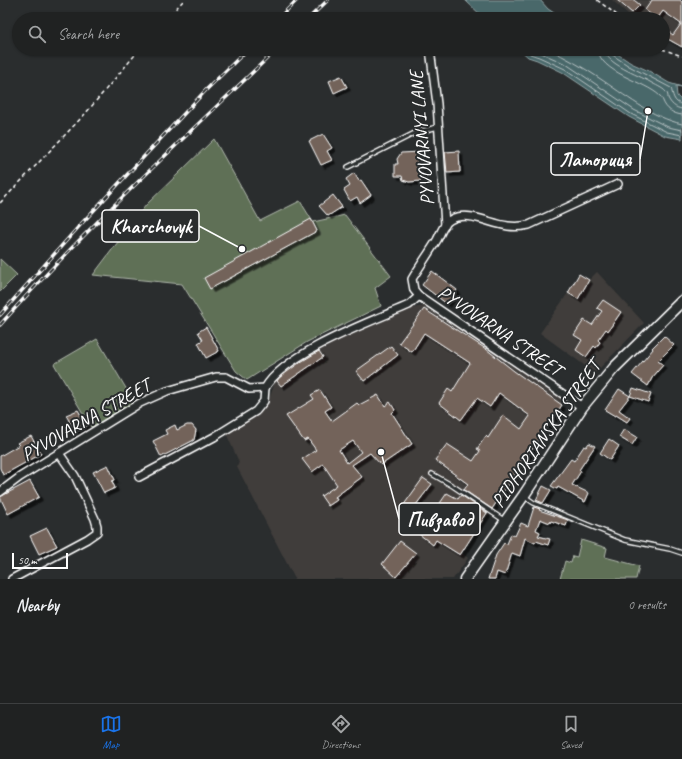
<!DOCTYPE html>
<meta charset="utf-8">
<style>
:root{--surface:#202222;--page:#282a2a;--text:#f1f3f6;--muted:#a2a4a5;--line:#3d3f40;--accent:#1a73e8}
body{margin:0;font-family:Caveat,sans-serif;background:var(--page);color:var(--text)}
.scale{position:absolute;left:12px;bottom:10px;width:56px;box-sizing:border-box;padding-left:4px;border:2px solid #fff;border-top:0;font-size:11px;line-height:14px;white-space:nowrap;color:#fff;-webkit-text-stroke:3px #2a2d2e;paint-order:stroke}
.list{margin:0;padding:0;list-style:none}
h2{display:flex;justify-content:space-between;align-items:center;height:52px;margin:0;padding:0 16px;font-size:17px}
h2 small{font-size:13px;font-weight:400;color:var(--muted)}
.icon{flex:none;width:22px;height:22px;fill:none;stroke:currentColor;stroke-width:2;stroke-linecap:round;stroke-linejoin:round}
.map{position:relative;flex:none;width:682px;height:579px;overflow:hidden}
.search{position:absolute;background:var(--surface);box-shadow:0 1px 3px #0004;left:12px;right:12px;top:12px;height:44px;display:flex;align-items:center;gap:10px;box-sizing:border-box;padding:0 14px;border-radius:22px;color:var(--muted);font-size:15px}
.sheet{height:124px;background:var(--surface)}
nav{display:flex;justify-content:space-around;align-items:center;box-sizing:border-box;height:56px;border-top:1px solid var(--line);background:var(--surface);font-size:11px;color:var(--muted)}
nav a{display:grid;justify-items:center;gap:2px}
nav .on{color:var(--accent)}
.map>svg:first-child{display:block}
</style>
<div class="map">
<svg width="682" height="579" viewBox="0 0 682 579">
<defs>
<filter id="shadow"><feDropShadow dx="3.5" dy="3.5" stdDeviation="0" flood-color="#0009"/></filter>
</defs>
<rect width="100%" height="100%" fill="#2a2d2e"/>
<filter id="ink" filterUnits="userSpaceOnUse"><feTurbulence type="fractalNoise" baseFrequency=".025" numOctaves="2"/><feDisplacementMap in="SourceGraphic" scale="8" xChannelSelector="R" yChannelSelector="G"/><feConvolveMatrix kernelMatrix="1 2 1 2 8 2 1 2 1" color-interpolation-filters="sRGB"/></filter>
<g filter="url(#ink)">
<!-- built -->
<g fill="#403d3b">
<path d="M612 0H682V47L663 37V19H634Z"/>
<path d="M597 272 644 323 595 373 540 333 568 293 578 298 589 280Z"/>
<path d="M425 306 565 401 462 553 468 558 453 579H295L237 467 239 462 226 433 256 415 269 400 276 379 323 347 412 308Z"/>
</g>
<!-- green -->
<g fill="#5f6f57" stroke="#afb7ab">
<path d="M214 139 260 221 300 201 313 222 345 215 391 276 375 288 381 306 307 342 247 380 236 371 182 284 93 275 146 205Z"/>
<path d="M0 259 17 275 0 292Z"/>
<path d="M97 339 134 402 91 427 54 364Z"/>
<path d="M581 540 607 548 605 557 639 566 636 579H560L565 561 571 563 573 556 577 557Z"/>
</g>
<!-- water -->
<g fill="#4a686b" stroke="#92a4a6">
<path d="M465 0H540L548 9 563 19H485Z"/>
<path d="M519 49H610L631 63 649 71 669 83 682 87 676 86 677 96 682 101V139L665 136 629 117 562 72 537 60 528 57Z"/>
</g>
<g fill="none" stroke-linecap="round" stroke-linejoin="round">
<!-- shore -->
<g stroke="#b7c3c4" stroke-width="1">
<path d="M525 49 530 54 539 57 565 69 631 114 667 132 682 135"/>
<path d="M532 49 566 64 634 110 668 127 682 130"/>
<path d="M549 49C566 58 583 67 599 78 625 95 651 117 682 124"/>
<path d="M598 49C599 73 645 81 660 96 662 97 662 99 663 101 666 109 673 114 682 115"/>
<path d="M604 49C605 64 639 75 650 82 655 85 663 88 666 92 668 94 668 96 668 98 671 104 675 108 682 109"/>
<path d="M609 49 611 54 629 66 671 88C673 94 673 103 682 104"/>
</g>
</g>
<!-- building -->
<g fill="#73635a" stroke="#fff" fill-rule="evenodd" filter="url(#shadow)">
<path d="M617 0H634L640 5 632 13Z"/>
<path d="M652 0H680L682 2V47L666 38 669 32 673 35 681 24 663 11 657 19 645 10Z"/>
<path d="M341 76 347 87 334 93 329 81Z"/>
<path d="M323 134 332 148 327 151 332 160 321 165 309 141Z"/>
<path d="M459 151 460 172 447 173 445 152Z"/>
<path d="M421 152 423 169H420L421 181 409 182 403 180 402 176H395V164H398L397 159 401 153Z"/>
<path d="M354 173 359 181 361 180 371 195 360 203 357 197 350 201 344 190 350 186 346 179Z"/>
<path d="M333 195 342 207 328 216 319 206Z"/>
<path d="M311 219 317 231 210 289 204 278Z"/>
<path d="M432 271 457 290 447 304 422 285Z"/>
<path d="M579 274 589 280 578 299 568 293Z"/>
<path d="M603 300 621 312 608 331 606 329 598 340 600 342 596 348 594 346 586 357 576 350 582 340 574 335 584 320 592 325 602 311 597 308Z"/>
<path d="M424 309 486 349 514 371 562 405 492 509 464 490 468 484 435 460 447 444 473 461 480 451 477 449 486 436 488 438 503 415 521 429 530 416 499 393 490 407 477 398 461 420 439 403 448 389 452 392 470 363 424 333 412 352 399 343Z"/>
<path d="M206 327 219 351 206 358 198 343 203 340 198 332Z"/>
<path d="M664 336 674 345 658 361 663 365 652 378 648 386 632 374 653 349 652 348Z"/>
<path d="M391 346 398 355 364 381 356 371Z"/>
<path d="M319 351 323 357 281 386 277 381 279 378 299 363Z"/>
<path d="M633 388 651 394 648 402 630 396Z"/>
<path d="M619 389 630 396 619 410 630 418 627 422 616 415 615 416 605 410Z"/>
<path d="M320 390 331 407 325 411 332 421 357 403 359 405 378 395 385 406 390 402 395 410 392 413 412 444 381 465 370 453 352 465 362 477 335 497 337 500 328 506 321 496 337 485 323 464 312 472 302 459 316 450 308 439 304 441 286 416 314 399 311 395ZM353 441 361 452 347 463 339 450Z"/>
<path d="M78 410 87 426 75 432 66 415Z"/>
<path d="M175 425 177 430 187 425H192L196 430 194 440 161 457 153 441 167 434 165 430Z"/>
<path d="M624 429 637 437 632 445 619 437Z"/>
<path d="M31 436 41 454 3 475 0 468V456L19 445 17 443Z"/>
<path d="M609 439 619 446 610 460 600 453Z"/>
<path d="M589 443 595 446 579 470 581 471 572 485 589 493 585 502 558 487 557 489 551 486 571 459 574 461 584 446 586 447Z"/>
<path d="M108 465 115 480 112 481 115 488 104 493 93 472Z"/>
<path d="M423 478 432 484 412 510 403 506Z"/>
<path d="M30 481 39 497 8 514 0 497Z"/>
<path d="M543 486 551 490 543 503 536 500Z"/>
<path d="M447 493 458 499 461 495 487 513 460 555 436 540 433 545 419 534Z"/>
<path d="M534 507 540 509 539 510 568 520 566 526 551 521 550 523 540 519 536 530 540 532 538 536 550 539 548 545 536 541 535 543 525 538 520 556 512 553 505 575 497 572 495 579H488L496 555 504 543 507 544 511 534 515 536 521 523 528 526Z"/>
<path d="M47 528 57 546 39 554 30 536Z"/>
<path d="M400 541 416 553 396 577 382 564Z"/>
</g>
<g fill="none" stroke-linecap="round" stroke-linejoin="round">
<defs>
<g id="service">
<path d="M348 167 417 132 438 127"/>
<path d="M432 474 453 486 505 521"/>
<path d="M524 496 534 503 625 540 670 549 682 553"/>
</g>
<g id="minor">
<path d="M430 49 437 104 445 225"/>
<path d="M582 407 419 296 414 290 412 279C420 266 429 253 437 240 441 233 443 224 450 220 460 214 471 216 481 219 499 224 509 229 529 225L618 184"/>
<path d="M139 477 214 437 256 411 264 401 265 388"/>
<path d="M0 492 20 477 140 403 167 391 216 377H226L249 389 265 388C286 352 370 322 409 305L419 296"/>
<path d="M12 579 87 539 97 532V526L95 519 75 476 59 453"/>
</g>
<path id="secondary" d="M465 579 524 495 582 407 614 368 682 301"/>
</defs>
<!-- service casing -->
<use href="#service" stroke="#fff" stroke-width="6"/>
<!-- minor casing -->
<use href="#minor" stroke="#fff" stroke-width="10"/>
<!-- secondary casing -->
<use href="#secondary" stroke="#fff" stroke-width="13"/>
<!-- path -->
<g stroke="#fff" stroke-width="1.5" stroke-dasharray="4 3" stroke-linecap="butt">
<path d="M597 0 622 19"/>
<path d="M166 19 184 0"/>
<path d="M662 49 682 56"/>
<path d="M0 203 85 114 140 49"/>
</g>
<!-- service -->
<use href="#service" stroke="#2a2d2e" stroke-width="3.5"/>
<!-- minor -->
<use href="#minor" stroke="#2a2d2e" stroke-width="7"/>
<!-- secondary -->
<use href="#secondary" stroke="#2a2d2e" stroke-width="10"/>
<defs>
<g id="rail">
<path d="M278 19 297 0"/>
<path d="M308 19 328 0"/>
<path d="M0 315 82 223 207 89 248 49"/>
<path d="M0 325C86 228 183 139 277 49"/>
</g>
</defs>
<!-- rail casing -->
<use href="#rail" stroke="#fff" stroke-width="3.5"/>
<!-- rail -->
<use href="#rail" stroke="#2a2d2e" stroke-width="2" stroke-dasharray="6" stroke-linecap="butt"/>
</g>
</g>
<g text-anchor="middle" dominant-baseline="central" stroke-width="4" stroke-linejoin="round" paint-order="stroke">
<!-- street labels -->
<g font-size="19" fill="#fff" stroke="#2a2d2e">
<text transform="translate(422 138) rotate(-95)">PYVOVARNYI LANE</text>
<text transform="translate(500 331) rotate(34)">PYVOVARNA STREET</text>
<text transform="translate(86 420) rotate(-30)">PYVOVARNA STREET</text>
<text transform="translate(546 434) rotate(-55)">PIDHORIANSKA STREET</text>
</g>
</g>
<!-- callouts -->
<path fill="none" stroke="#fff" stroke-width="1.5" d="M648 111L640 159M242 249L199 226M381 452L399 519"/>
<g fill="#fff" stroke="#2a2d2e" stroke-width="1.5">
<circle cx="648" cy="111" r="4"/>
<circle cx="242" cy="249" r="4"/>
<circle cx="381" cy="452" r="4"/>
</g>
<g fill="#2a2d2e" stroke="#fff" stroke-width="1.5">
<rect x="551" y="143" width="89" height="32" rx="4"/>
<rect x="102" y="210" width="97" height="32" rx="4"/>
<rect x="399" y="503" width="81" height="32" rx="4"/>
</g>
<g font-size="20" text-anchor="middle" font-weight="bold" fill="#fff">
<text x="595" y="166">Латориця</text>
<text x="151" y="233">Kharchovyk</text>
<text x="440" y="526">Пивзавод</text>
</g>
</svg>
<div class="scale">50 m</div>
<div class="search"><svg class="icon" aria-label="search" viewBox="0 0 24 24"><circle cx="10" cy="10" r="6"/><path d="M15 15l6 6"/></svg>Search here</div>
</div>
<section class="sheet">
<h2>Nearby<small>0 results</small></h2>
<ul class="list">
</ul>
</section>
<nav>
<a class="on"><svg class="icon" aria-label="map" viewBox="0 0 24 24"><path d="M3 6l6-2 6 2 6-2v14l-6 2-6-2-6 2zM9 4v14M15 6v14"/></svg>Map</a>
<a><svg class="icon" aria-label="directions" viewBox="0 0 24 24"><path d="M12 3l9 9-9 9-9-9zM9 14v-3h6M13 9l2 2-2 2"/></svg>Directions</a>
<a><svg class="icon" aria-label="saved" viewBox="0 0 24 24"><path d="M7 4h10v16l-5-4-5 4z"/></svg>Saved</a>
</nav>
